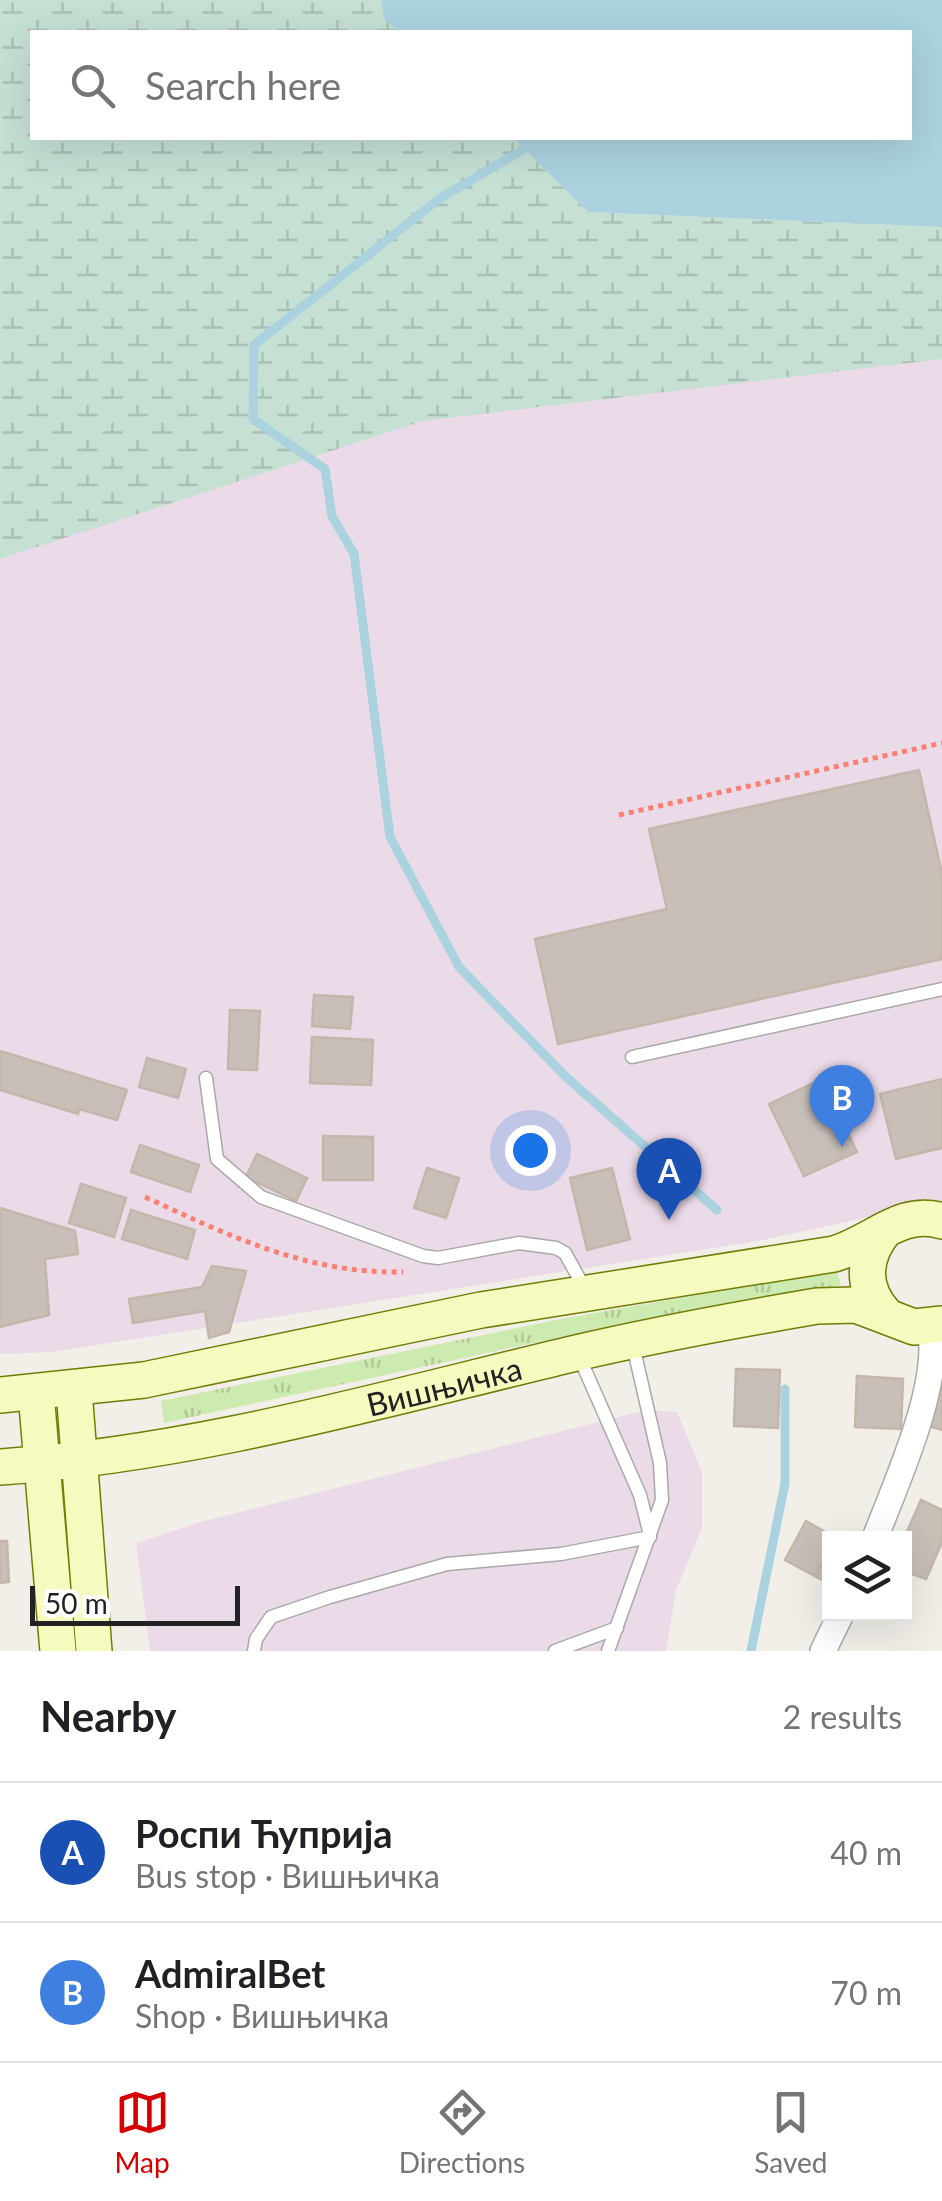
<!DOCTYPE html>
<meta charset="utf-8">
<style>
:root{--surface:#fff;--page:#f2f2f2;--text:#202124;--muted:#757577;--line:#e0e0e0;--accent:#d40000}
body{margin:0;font-family:Lato,sans-serif;background:var(--page);color:var(--text)}
.controls{position:absolute;right:30px;bottom:30px;display:grid;overflow:hidden;border-radius:0px;box-shadow:0 10px 40px #0002}
.controls button{width:90px;height:90px;display:grid;place-items:center;padding:0;border:0;border-bottom:2px solid var(--line);background:var(--surface);color:var(--text);font:50px sans-serif}
.scale{position:absolute;left:30px;bottom:25px;width:210px;box-sizing:border-box;padding-left:10px;border:5px solid #222;border-top:0;font-size:28px;line-height:35px;white-space:nowrap;color:#222;-webkit-text-stroke:8px #fff;paint-order:stroke}
.you{position:absolute;left:530px;top:1150px;width:35px;height:35px;margin:-25px;border:8px solid #fff;border-radius:50%;background:#1a73e8;box-shadow:0 0 0 15px #1a73e833}
.badge{display:grid;place-items:center;width:65px;height:65px;border-radius:50%;background:var(--accent);color:#fff;font-size:32px;font-weight:700}
.pin{position:absolute;translate:-50% -82px;filter:drop-shadow(0 2px 5px #0008)}
.pin::after{content:'';position:absolute;top:52px;width:35px;height:30px;background:inherit;clip-path:polygon(0 0,100% 0,50% 100%)}
.list{margin:0;padding:0;list-style:none}
h2{display:flex;justify-content:space-between;align-items:center;height:130px;margin:0;padding:0 40px;font-size:42px}
h2 small{font-size:32px;font-weight:400;color:var(--muted)}
.list li{display:grid;grid-template-columns:65px 1fr auto;gap:30px;align-items:center;box-sizing:border-box;height:140px;padding:0 40px;border-top:2px solid var(--line)}
.list b{display:block;font-size:38px;white-space:nowrap}
.list p{margin:0;font-size:32px;white-space:nowrap;color:var(--muted)}
.list em{font-size:32px;font-style:normal;color:var(--muted)}
.icon{flex:none;width:55px;height:55px;fill:none;stroke:currentColor;stroke-width:2;stroke-linecap:round;stroke-linejoin:round}
.map{position:relative;flex:none;width:942px;height:1651px;overflow:hidden}
.search{position:absolute;background:var(--surface);box-shadow:0 10px 40px #0002;left:30px;right:30px;top:30px;height:110px;display:flex;align-items:center;gap:25px;box-sizing:border-box;padding:0 35px;border-radius:0px;color:var(--muted);font-size:38px}
.sheet{height:410px;background:var(--surface)}
nav{display:flex;justify-content:space-around;align-items:center;box-sizing:border-box;height:140px;border-top:2px solid var(--line);background:var(--surface);font-size:28px;color:var(--muted)}
nav a{display:grid;justify-items:center;gap:5px}
nav .on{color:var(--accent)}
.map>svg:first-child{display:block}
</style>
<div class="map">
<svg width="942" height="1651" viewBox="0 0 942 1651">
<defs>
<pattern id="grass-tufts" width="24" height="20" patternUnits="userSpaceOnUse" patternTransform="scale(2.5)"><rect width="24" height="20" fill="#cdebb0"/><path d="M3 7l-1-3M5 7V3M7 7l1-3M15 17l-1-3M17 17v-4M19 17l1-3" fill="none" stroke="#b0c997"/></pattern>
<pattern id="wetland-marsh" width="20" height="14" patternUnits="userSpaceOnUse" patternTransform="scale(2.5)"><rect width="20" height="14" fill="#c6e0d4"/><path d="M1 5h8M5 5V1M11 12h8M15 12V8" fill="none" stroke="#aac0b6"/></pattern>
</defs>
<rect width="100%" height="100%" fill="#f2efe9"/>
<!-- industrial -->
<g fill="#ebdbe8">
<path d="M0 0H381L384 19 399 32H32V138H513L588 212 942 227V1201L758 1241 52 1352 0 1354Z"/>
<path d="M646 1410 677 1412 702 1472V1528L676 1590 666 1651H150L136 1543 200 1522Z"/>
</g>
<!-- grass -->
<path fill="url(#grass-tufts)" d="M837 1270 841 1286 579 1333 164 1423 161 1401 561 1319Z"/>
<!-- wetland -->
<path fill="url(#wetland-marsh)" d="M0 0H381L384 19 399 32H32V138H513L588 212 942 227V359L423 421 0 559Z"/>
<!-- water -->
<path fill="#aad3df" d="M381 0H942V227L588 212 513 138H910V32H399L384 19Z"/>
<g fill="none" stroke-linecap="round" stroke-linejoin="round">
<!-- stream -->
<g stroke="#aad3df" stroke-width="9">
<path d="M524 149 439 199 254 345 253 419 325 469 332 516 354 554 390 837 459 967 566 1077 717 1210"/>
<path d="M751 1651 785 1483V1389"/>
</g>
</g>
<!-- building -->
<g fill="#c7bfb8" stroke="#c4b6ab" stroke-width="2.5">
<path d="M919 770 942 874V959L558 1044 535 939 667 909 649 829Z"/>
<path d="M314 995 353 997 350 1029 312 1026Z"/>
<path d="M230 1010 260 1011 257 1070 228 1069Z"/>
<path d="M312 1037 373 1040 371 1085 310 1083Z"/>
<path d="M0 1051 127 1090 117 1120 79 1109 78 1114 0 1090Z"/>
<path d="M147 1058 186 1069 178 1098 139 1087Z"/>
<path d="M822 1079 857 1152 804 1176 769 1104Z"/>
<path d="M942 1079V1148L896 1159 880 1094Z"/>
<path d="M323 1136 373 1137V1180H323Z"/>
<path d="M140 1145 199 1165 190 1192 131 1172Z"/>
<path d="M257 1154 307 1178 296 1201 246 1177Z"/>
<path d="M427 1168 459 1178 446 1218 414 1208Z"/>
<path d="M612 1168 630 1239 587 1250 570 1178Z"/>
<path d="M81 1184 126 1198 114 1237 69 1223Z"/>
<path d="M0 1208 75 1231 78 1254 45 1259 49 1315 0 1327Z"/>
<path d="M131 1210 195 1230 187 1259 122 1239Z"/>
<path d="M212 1266 246 1271 229 1332 209 1338 205 1311 133 1323 129 1299 202 1287Z"/>
<path d="M736 1369 780 1370 778 1428 734 1426Z"/>
<path d="M857 1376 903 1379 901 1429 855 1427Z"/>
<path d="M941 1385H942V1430L928 1426Z"/>
<path d="M921 1500 942 1510V1542L926 1579 904 1571V1538Z"/>
<path d="M806 1521 836 1538H830V1550L815 1576 785 1560Z"/>
<path d="M0 1541H7L9 1582 0 1583Z"/>
<path d="M830 1550V1584L815 1576Z"/>
</g>
<g fill="none" stroke-linecap="round" stroke-linejoin="round">
<defs>
<g id="lane">
<path d="M632 1057 942 989"/>
<path d="M206 1078 217 1159 261 1197 423 1256 438 1258 519 1243 556 1248 565 1253 585 1289"/>
<path d="M578 1354 640 1495 650 1535"/>
<path d="M254 1651 256 1639 271 1617 330 1597 447 1564 561 1554 650 1537"/>
<path d="M555 1651 617 1628"/>
<path d="M608 1651 662 1500 660 1463 632 1341"/>
</g>
<g id="street">
<path d="M875 1538C896 1483 942 1384 930 1327"/>
<path d="M823 1651 841 1614"/>
</g>
<g id="secondary">
<path d="M885 1230C862 1258 861 1288 885 1314"/>
<path d="M74 1390 94 1651"/>
<path d="M36 1393 58 1651"/>
<path d="M0 1395 144 1380 481 1310 834 1254C873 1243 901 1208 942 1221"/>
<path id="s1" d="M0 1467C195 1454 383 1399 572 1354 653 1335 735 1320 817 1306L856 1305 914 1327 942 1324"/>
</g>
</defs>
<!-- lane casing -->
<use href="#lane" stroke="#a9a9a9" stroke-width="15"/>
<!-- street casing -->
<use href="#street" stroke="#a9a9a9" stroke-width="28"/>
<!-- secondary casing -->
<use href="#secondary" stroke="#707d05" stroke-width="38"/>
<!-- path -->
<g stroke="#fa8072" stroke-width="5" stroke-dasharray="5 5" stroke-linecap="butt">
<path d="M619 815 942 743"/>
<path d="M145 1197C230 1236 307 1274 403 1272"/>
</g>
<!-- lane -->
<use href="#lane" stroke="#fff" stroke-width="12"/>
<!-- street -->
<use href="#street" stroke="#fff" stroke-width="25"/>
<!-- secondary -->
<use href="#secondary" stroke="#f7fabf" stroke-width="35"/>
</g>
<g text-anchor="middle" dominant-baseline="central" stroke-width="9" stroke-linejoin="round" paint-order="stroke">
<!-- street labels -->
<g font-size="32" fill="#222" stroke="#fff">
<text stroke="none"><textPath href="#s1" startOffset="452">Вишњичка</textPath></text>
</g>
</g>
</svg>
<div class="controls">
<button><svg class="icon" aria-label="layers" viewBox="0 0 24 24"><path d="M12 4l9 5-9 5-9-5zM3 14l9 5 9-5"/></svg></button>
</div>
<div class="scale">50 m</div>
<div class="you"></div>
<div class="pin badge" style="left:669px;top:1220px;background:#1a4fb4">A</div>
<div class="pin badge" style="left:842px;top:1147px;background:#3f7fe0">B</div>
<div class="search"><svg class="icon" aria-label="search" viewBox="0 0 24 24"><circle cx="10" cy="10" r="6"/><path d="M15 15l6 6"/></svg>Search here</div>
</div>
<section class="sheet">
<h2>Nearby<small>2 results</small></h2>
<ul class="list">
<li><span class="badge" style="background:#1a4fb4">A</span><div><b>Роспи Ћуприја</b><p>Bus stop · Вишњичка</p></div><em>40 m</em></li>
<li><span class="badge" style="background:#3f7fe0">B</span><div><b>AdmiralBet</b><p>Shop · Вишњичка</p></div><em>70 m</em></li>
</ul>
</section>
<nav>
<a class="on"><svg class="icon" aria-label="map" viewBox="0 0 24 24"><path d="M3 6l6-2 6 2 6-2v14l-6 2-6-2-6 2zM9 4v14M15 6v14"/></svg>Map</a>
<a><svg class="icon" aria-label="directions" viewBox="0 0 24 24"><path d="M12 3l9 9-9 9-9-9zM9 14v-3h6M13 9l2 2-2 2"/></svg>Directions</a>
<a><svg class="icon" aria-label="saved" viewBox="0 0 24 24"><path d="M7 4h10v16l-5-4-5 4z"/></svg>Saved</a>
</nav>
